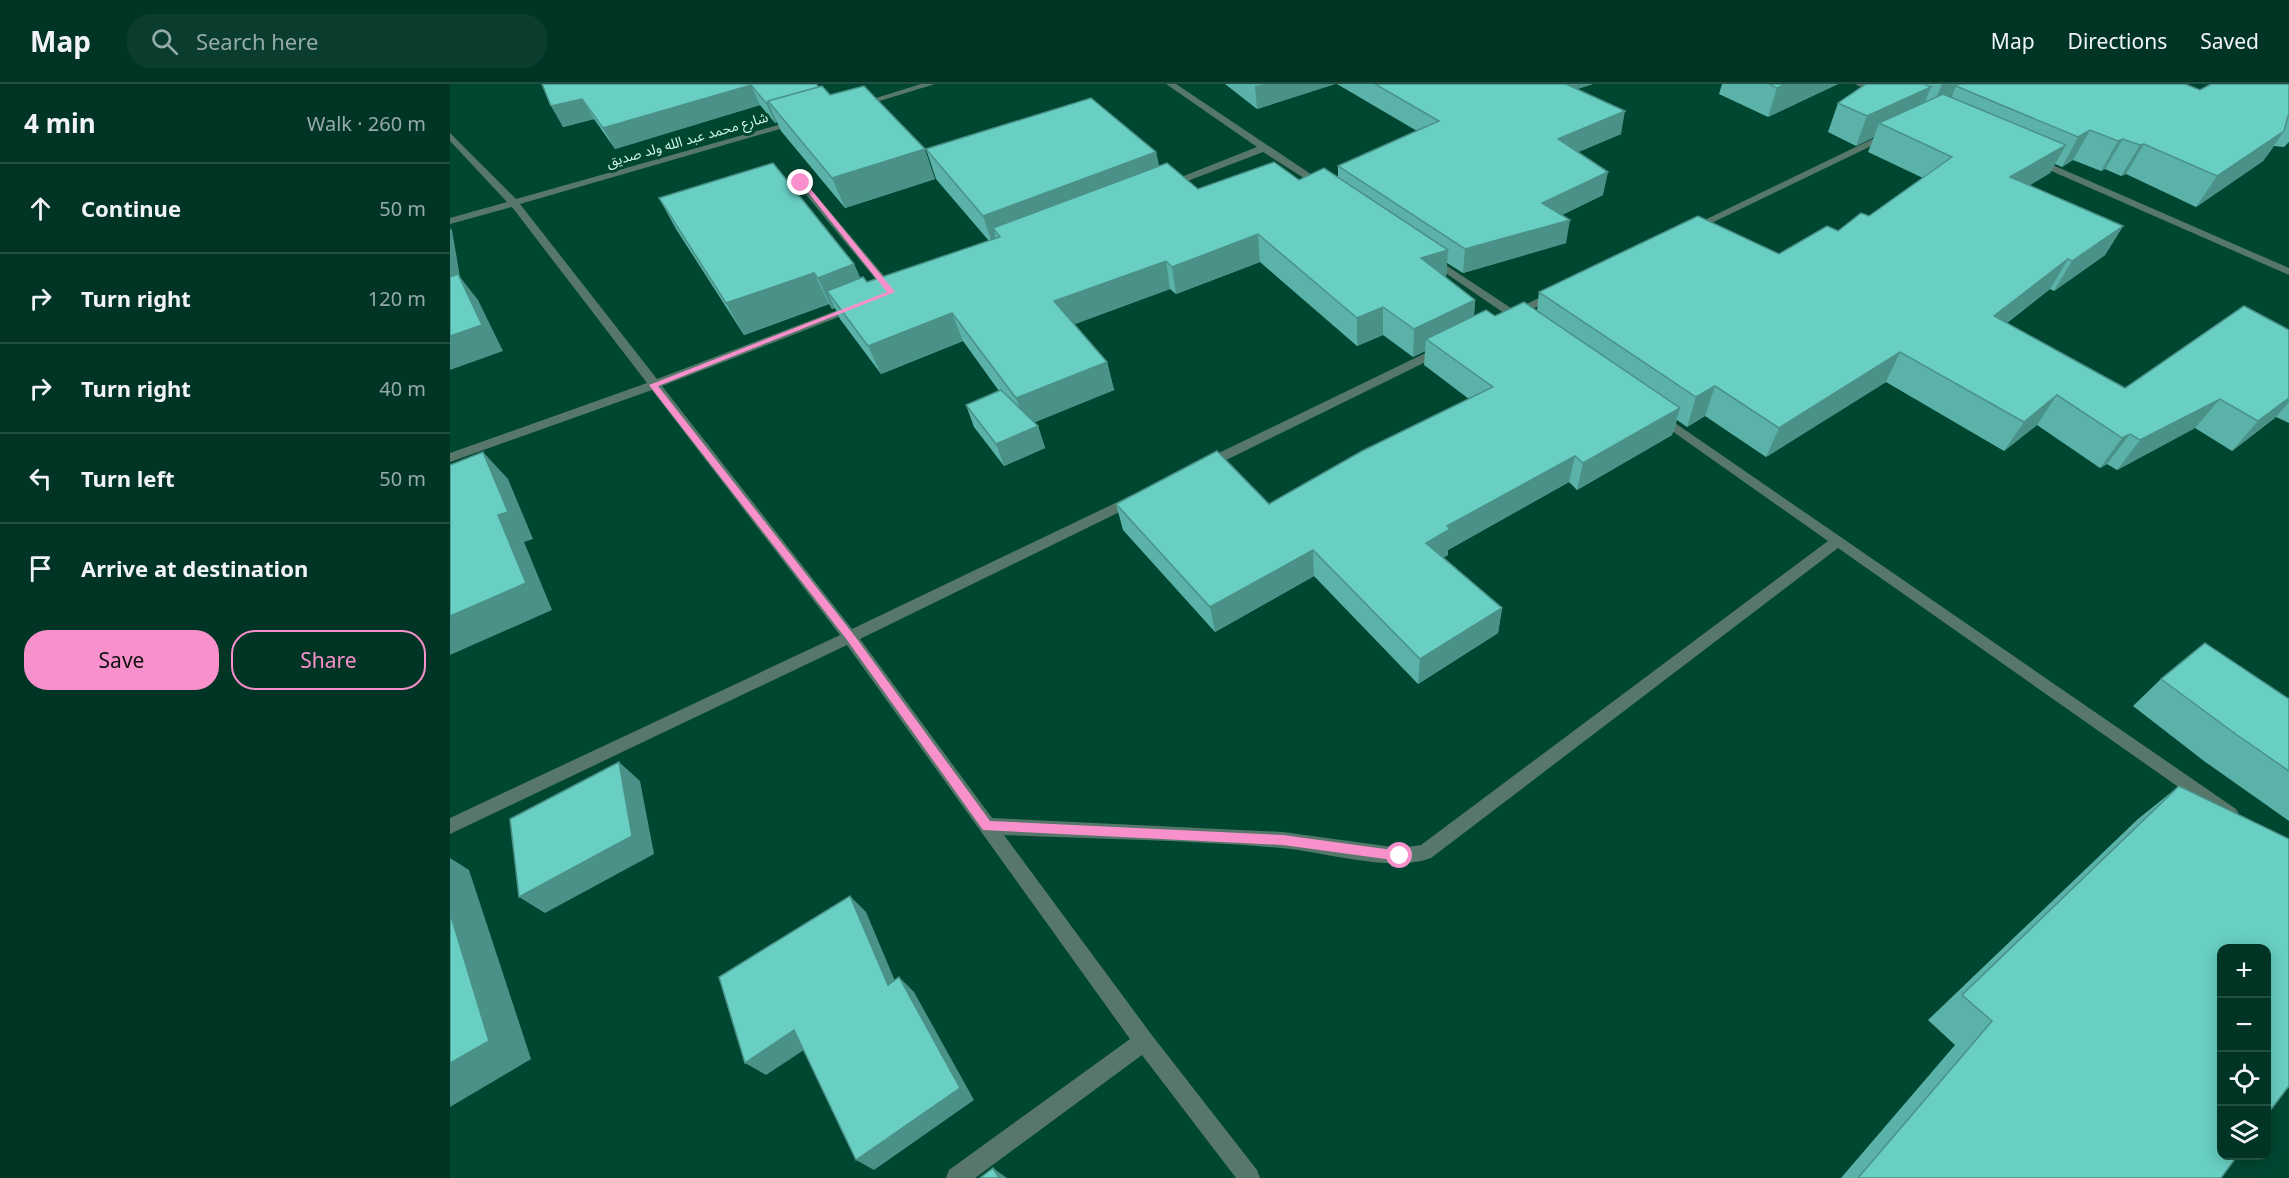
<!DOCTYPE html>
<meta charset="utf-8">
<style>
:root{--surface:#003526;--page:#0a3d2e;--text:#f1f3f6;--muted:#95aba7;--line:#225043;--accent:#f890cb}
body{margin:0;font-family:"Noto Sans","Noto Sans Arabic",sans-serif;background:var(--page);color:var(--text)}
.controls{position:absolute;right:18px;bottom:18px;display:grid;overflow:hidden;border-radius:12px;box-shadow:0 3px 15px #0003}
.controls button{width:54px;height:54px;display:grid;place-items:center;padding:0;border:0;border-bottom:2px solid var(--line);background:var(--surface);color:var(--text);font:30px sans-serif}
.stop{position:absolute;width:18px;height:18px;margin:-14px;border:4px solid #f890cb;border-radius:50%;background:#fff}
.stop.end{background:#f890cb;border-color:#fff;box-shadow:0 2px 6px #0008}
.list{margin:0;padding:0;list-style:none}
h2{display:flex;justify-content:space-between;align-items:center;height:78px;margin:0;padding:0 24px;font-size:26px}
h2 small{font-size:20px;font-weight:400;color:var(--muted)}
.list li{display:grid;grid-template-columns:39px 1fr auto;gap:18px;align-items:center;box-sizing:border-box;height:90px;padding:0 24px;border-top:2px solid var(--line)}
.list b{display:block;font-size:22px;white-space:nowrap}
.list em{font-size:20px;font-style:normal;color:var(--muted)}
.actions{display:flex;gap:12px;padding:18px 24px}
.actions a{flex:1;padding:14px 0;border:2px solid var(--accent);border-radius:24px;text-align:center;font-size:21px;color:var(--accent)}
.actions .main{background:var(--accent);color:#111}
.icon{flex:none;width:33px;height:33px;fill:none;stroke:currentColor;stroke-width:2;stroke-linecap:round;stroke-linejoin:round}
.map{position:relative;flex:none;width:1839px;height:1094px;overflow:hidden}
header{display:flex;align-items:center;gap:36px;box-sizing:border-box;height:84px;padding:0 30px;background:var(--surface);border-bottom:2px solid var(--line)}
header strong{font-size:28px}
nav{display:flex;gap:33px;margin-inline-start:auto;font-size:21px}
.search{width:420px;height:54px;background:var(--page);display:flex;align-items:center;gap:15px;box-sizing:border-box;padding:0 21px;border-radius:24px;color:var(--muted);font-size:22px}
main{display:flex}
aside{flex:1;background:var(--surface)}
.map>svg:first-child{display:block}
</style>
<header>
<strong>Map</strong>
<div class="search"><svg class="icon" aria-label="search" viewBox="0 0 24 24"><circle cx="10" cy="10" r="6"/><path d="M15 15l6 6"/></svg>Search here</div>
<nav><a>Map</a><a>Directions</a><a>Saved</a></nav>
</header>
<main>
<aside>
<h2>4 min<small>Walk · 260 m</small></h2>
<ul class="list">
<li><svg class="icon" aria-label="ahead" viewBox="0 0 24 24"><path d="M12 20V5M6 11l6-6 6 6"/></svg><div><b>Continue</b></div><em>50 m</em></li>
<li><svg class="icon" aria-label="right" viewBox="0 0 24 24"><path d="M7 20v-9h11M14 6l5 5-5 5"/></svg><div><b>Turn right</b></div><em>120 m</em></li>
<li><svg class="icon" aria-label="right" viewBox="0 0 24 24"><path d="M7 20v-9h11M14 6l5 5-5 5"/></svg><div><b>Turn right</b></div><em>40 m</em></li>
<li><svg class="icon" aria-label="left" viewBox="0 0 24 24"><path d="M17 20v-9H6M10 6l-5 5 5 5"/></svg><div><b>Turn left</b></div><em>50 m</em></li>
<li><svg class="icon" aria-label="arrive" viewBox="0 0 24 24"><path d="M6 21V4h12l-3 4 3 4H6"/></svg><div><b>Arrive at destination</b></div></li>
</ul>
<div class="actions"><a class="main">Save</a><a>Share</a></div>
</aside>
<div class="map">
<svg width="1839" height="1094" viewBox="0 0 1839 1094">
<rect width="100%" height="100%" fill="#004732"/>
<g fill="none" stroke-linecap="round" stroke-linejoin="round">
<!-- minor -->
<g fill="#567769" fill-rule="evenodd">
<path d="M471 0H485L410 23 403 21Z"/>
<path d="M716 0H726L880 103 871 105 813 68 722 103H716V99L807 63Z"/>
<path d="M1405 0H1416L1436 10 1429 12Z"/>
<path d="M346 36 354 38 70 120 207 295 401 221H409V225L212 302 402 545 680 412H690L692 415 690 418 410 555 542 734 833 748 950 764 971 761 1378 457 1205 335 1203 332 1209 328 1786 725 1789 730 1786 735 1780 738 1774 735 1388 464 981 774C942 789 875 768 832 764 740 756 647 755 554 751L701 950 807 1086 810 1094H786L692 971 525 1094H496L499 1086 680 955 397 561 0 750V734L390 551 202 306 0 378V369L197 299 62 123 0 140V134L57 118 0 57V49L66 115Z"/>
<path d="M1441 46 1446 49 1444 51 1245 147 1236 145Z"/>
<path d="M1583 75H1589L1839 184V191L1583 79Z"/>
<path d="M348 97H354L446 206V210H438L348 101Z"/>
<path d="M982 172 1064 226 1101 208H1109L1111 210 1071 231 1077 236 1075 238H1067L978 177V173Z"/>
<path d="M992 261 996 262V268L760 384 755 386 748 381 750 378Z"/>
</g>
</g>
<!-- wall -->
<g fill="#5ab2a8">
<path d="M92 0 369 3 485 95 395 124 331 47 327 38 325 39 310 21 165 65 144 35 113 43Z"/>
<path d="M775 0H885L807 25Z"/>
<path d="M887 0H1143L1127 5 1171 50 1128 68 1153 111 1112 131 1116 159 1013 189 997 179 996 194 1025 216 1024 232H1045L1087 226 1089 208 1329 170 1388 147 1419 132 1473 94 1418 68 1424 53 1406 62 1378 48 1388 19 1416 0H1735L1750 6 1839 0V58L1834 63 1824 62 1813 77 1746 123 1676 90 1671 92 1655 85 1651 87 1623 76 1612 83 1605 80 1600 89 1580 101 1673 142 1655 171 1604 207 1600 205 1557 239 1675 304 1839 246V339L1826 333 1782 367 1745 344 1667 386 1657 380 1650 384 1587 341 1554 367 1436 298 1316 373 1255 332 1237 343 1227 336 1222 351 1127 406 1119 398 998 466V471L993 473 1052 524 1048 549 968 600 864 492 765 548 673 446 666 420H819L1019 315 974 281 975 267 963 273 933 251 907 262 810 178 726 210 720 205 624 240 657 278 664 306 584 338 588 342 595 364 554 382 524 343 516 321 549 307 513 257 431 290 390 235 385 224 382 225 379 220 294 251 226 145 209 114 404 180 410 194 417 198 539 157 486 95 476 65 706 68 709 82 748 105 888 93V82L967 47Z"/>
<path d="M1272 0H1388L1318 33 1269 10Z"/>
<path d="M1711 595 1839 615V737L1754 677 1683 622Z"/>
<path d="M1729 702 1771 1094H1391L1505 961 1478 936 1688 735Z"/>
</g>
<!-- shaded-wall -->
<g fill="#4a9188">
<path d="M813 0H885L807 25 805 2Z"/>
<path d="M1099 0H1143L1097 15Z"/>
<path d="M1335 0H1388L1318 33 1327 4Z"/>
<path d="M1492 0H1535L1506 2 1500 17 1481 26Z"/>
<path d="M301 1 310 21 165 65 153 44Z"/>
<path d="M1481 3 1469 32 1429 39 1424 53 1406 62 1417 32Z"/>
<path d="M132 15 144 35 113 43 101 22Z"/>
<path d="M318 18 327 38 325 39 316 19Z"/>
<path d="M1175 27 1171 50 1105 78 1108 55Z"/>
<path d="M1640 46 1623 76 1612 83 1628 53Z"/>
<path d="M1834 47 1813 77 1746 123 1767 92Z"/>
<path d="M1673 55 1655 85 1651 87 1668 57Z"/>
<path d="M1694 60 1676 90 1671 92 1690 61Z"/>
<path d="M1616 61 1600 89 1545 122 1560 93Z"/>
<path d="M475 65 485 95 395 124 382 94Z"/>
<path d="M706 68 711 98 543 144 548 161 543 162 533 132Z"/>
<path d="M1158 88 1153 111 1088 142 1092 119Z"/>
<path d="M1120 136 1116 159 1013 189 1015 165Z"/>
<path d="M1673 142 1655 171 1604 207 1622 177Z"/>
<path d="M0 144 2 146 10 193 28 216 53 267 0 286Z"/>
<path d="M808 150 810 178 726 210 722 183Z"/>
<path d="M998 166 996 194 971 174Z"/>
<path d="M1618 175 1600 205 1527 262 1544 232Z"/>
<path d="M716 177 720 205 612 245 604 217Z"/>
<path d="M404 180 418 211 377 207 385 224 382 225 368 194Z"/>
<path d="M364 189 379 220 294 251 276 219Z"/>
<path d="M1025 216 1023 244 976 255 975 267 963 273 964 245Z"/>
<path d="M933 223V251L907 262V234Z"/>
<path d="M502 229 513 257 431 290 418 262Z"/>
<path d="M1450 268 1436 298 1316 373 1329 344Z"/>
<path d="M657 278 664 306 576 342 566 314Z"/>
<path d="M1265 302 1255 332 1237 343 1246 313Z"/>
<path d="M1607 311 1587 341 1554 367 1574 338Z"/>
<path d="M1839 314V318L1826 333 1782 367 1808 337Z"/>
<path d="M1770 315 1745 344 1667 386 1690 356Z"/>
<path d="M1230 324 1222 351 1127 406 1133 379Z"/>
<path d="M588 342 595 364 554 382 546 360Z"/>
<path d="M1680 350 1657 380 1650 384 1672 354Z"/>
<path d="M33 368 58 395 83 455 74 458 102 526 0 571V532L48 431Z"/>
<path d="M1125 372 1119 398 998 466V471L974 485 976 459 997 442Z"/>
<path d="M863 466 864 492 765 548 760 523Z"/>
<path d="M1052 524 1048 549 968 600 970 575Z"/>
<path d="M169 678 190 697 204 770 95 829 69 813Z"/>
<path d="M0 774 19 786 81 975 0 1023Z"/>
<path d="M400 812 416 828 453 916 438 901Z"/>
<path d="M449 893 464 908 524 1016 424 1086 406 1076Z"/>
<path d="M344 946 363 960 316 991 295 979Z"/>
<path d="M543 1084 557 1094H549Z"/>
</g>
<!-- building -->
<g fill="#69cfc3" stroke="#4a9188" stroke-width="1.5">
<path d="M92 0H366L369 3 316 19 301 1 153 44 132 15 101 22Z"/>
<path d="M925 0H1116L1175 27 1108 55 1158 88 1092 119 1120 136 1015 165 888 82 989 37Z"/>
<path d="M1319 0H1335L1327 4Z"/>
<path d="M1416 0H1474L1481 3 1417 32 1388 19Z"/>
<path d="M1509 0H1735L1750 6 1761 0H1839V32H1838L1834 47 1767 92 1694 60 1690 61 1673 55 1668 57 1640 46 1628 53 1506 2Z"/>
<path d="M372 2 380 11 414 2 475 65 382 94 318 17Z"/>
<path d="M1493 10 1616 61 1560 93 1673 142 1622 177 1618 175 1544 232 1675 304 1794 222 1839 246V314L1808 337 1770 315 1690 356 1680 350 1672 354 1607 311 1574 338 1450 268 1329 344 1265 302 1246 313 1089 208 1248 132 1329 170 1377 142 1388 147 1411 129 1419 132 1502 73 1429 39Z"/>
<path d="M641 14 706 68 533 132 476 65Z"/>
<path d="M824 78 849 96 874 84 998 166 971 174 1025 216 964 245 933 223 907 234 808 150 722 183 716 177 604 217 657 278 566 314 502 229 418 262 377 207 413 193 417 198 550 153 543 144 717 79 748 105Z"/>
<path d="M323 79 404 180 368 194 364 189 276 219 209 114Z"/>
<path d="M8 190 32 241 0 252V193Z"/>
<path d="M1074 218 1230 324 1133 379 1125 372 997 442 1000 445 976 459 1052 524 970 575 863 466 760 523 666 420 767 367 819 420 912 367 1043 303 976 255 1036 226 1045 232Z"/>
<path d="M551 306 588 342 546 360 516 321Z"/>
<path d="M33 368 58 428 48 431 76 499 0 532V381Z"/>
<path d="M1755 559 1839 615V687L1787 651 1711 595Z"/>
<path d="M169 678 182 752 69 813 60 735Z"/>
<path d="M1729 702 1839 755V1002L1816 1032V864H1772V1071H1788L1771 1094H1408L1542 937 1512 911Z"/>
<path d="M400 812 438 901 449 893 510 1004 406 1076 344 946 295 979 269 893Z"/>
<path d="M0 829 39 957 0 979Z"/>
<path d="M543 1084 549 1094H530Z"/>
</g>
<!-- route -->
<path fill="#f890cb" d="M349 97H354L445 208 208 302 404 551 540 737 833 751 950 767 954 768V776L950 777 833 761 533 746 397 556 199 301 437 208Z"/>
<g text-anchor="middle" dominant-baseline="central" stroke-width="6" stroke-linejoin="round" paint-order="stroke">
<!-- far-street labels -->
<g font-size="14" fill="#d2f9e7" stroke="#004732">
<text transform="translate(237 55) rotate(-16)">شارع محمد عبد الله ولد صديق</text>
</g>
</g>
</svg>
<div class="controls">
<button>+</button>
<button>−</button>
<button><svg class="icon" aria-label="locate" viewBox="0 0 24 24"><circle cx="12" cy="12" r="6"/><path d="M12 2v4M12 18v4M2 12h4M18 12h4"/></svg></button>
<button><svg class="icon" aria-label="layers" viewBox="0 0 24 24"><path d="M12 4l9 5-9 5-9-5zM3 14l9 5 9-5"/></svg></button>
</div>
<div class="stop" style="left:950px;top:772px"></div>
<div class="stop end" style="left:351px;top:99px"></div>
</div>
</main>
